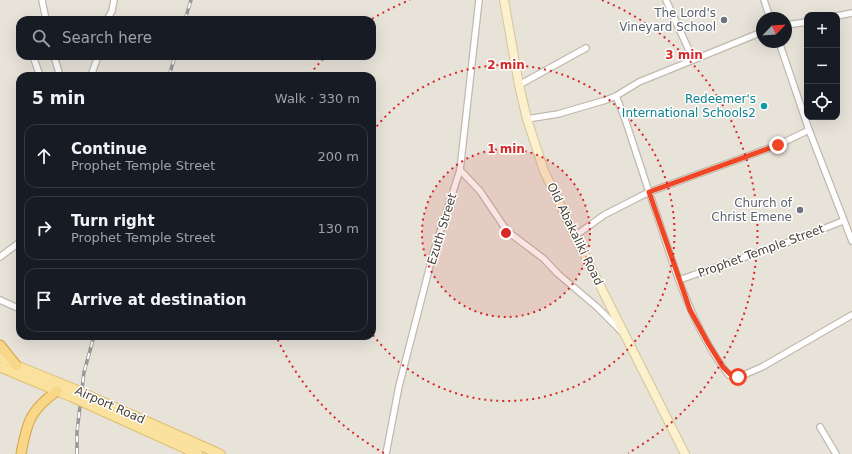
<!DOCTYPE html>
<meta charset="utf-8">
<style>
:root{--surface:#171b24;--page:#242831;--text:#f1f3f6;--muted:#9ea1a6;--line:#363941}
body{margin:0;font-family:"DejaVu Sans",sans-serif;background:var(--page);color:var(--text)}
.controls{position:absolute;right:12px;top:12px;display:grid;overflow:hidden;border-radius:8px;box-shadow:0 4px 16px #0002}
.controls button{width:36px;height:36px;display:grid;place-items:center;padding:0;border:0;border-bottom:1px solid var(--line);background:var(--surface);color:var(--text);font:20px sans-serif}
.compass{position:absolute;left:756px;top:12px;width:36px;height:36px;border-radius:50%;background:var(--surface);box-shadow:0 4px 16px #0002;rotate:65deg}
.stop{position:absolute;width:12px;height:12px;margin:-9px;border:3px solid #f04625;border-radius:50%;background:#fff}
.stop.end{background:#f04625;border-color:#fff;box-shadow:0 1px 4px #0008}
.list{margin:0;padding:0;list-style:none}
h2{display:flex;justify-content:space-between;align-items:center;height:52px;margin:0;padding:0 16px;font-size:17px}
h2 small{font-size:13px;font-weight:400;color:var(--muted)}
.list li{display:grid;grid-template-columns:26px 1fr auto;gap:12px;align-items:center;box-sizing:border-box;height:64px;margin:0 8px 8px;padding:0 8px;border:1px solid var(--line);border-radius:12px}
.list b{display:block;font-size:15px;white-space:nowrap}
.list p{margin:0;font-size:13px;white-space:nowrap;color:var(--muted)}
.list em{font-size:13px;font-style:normal;color:var(--muted)}
.icon{flex:none;width:22px;height:22px;fill:none;stroke:currentColor;stroke-width:2;stroke-linecap:round;stroke-linejoin:round}
.map{position:relative;flex:none;width:852px;height:454px;overflow:hidden}
.search{position:absolute;background:var(--surface);box-shadow:0 4px 16px #0002;left:16px;top:16px;width:360px;height:44px;display:flex;align-items:center;gap:10px;box-sizing:border-box;padding:0 14px;border-radius:12px;color:var(--muted);font-size:15px}
.panel{position:absolute;background:var(--surface);box-shadow:0 4px 16px #0002;left:16px;top:72px;width:360px;height:268px;border-radius:12px}
.map>svg:first-child{display:block}
</style>
<div class="map">
<svg width="852" height="454" viewBox="0 0 852 454">
<rect width="100%" height="100%" fill="#f4f1ea"/>
<!-- residential -->
<path fill="#e8e3d9" fill-rule="evenodd" d="M0 0H852V454H0ZM807 15H837V117H807ZM762 18H786V42H762ZM20 20H372V56H20ZM20 76H372V336H20Z"/>
<g fill="none" stroke-linecap="round" stroke-linejoin="round">
<defs>
<g id="minor">
<path d="M42 0 46 20"/>
<path d="M666 0 693 59"/>
<path d="M764 0 770 18"/>
<path d="M837 16 852 13"/>
<path d="M107 20 112 11 114 0"/>
<path d="M786 25 807 22"/>
<path d="M779 42 809 130 852 241"/>
<path d="M33 56 40 76"/>
<path d="M54 56 60 76"/>
<path d="M91 76 98 56"/>
<path d="M519 85 586 48"/>
<path d="M527 119 558 114 606 100 616 96 639 82 762 32"/>
<path d="M809 130 778 145 649 192C666 239 678 287 701 331 709 346 718 362 729 375L741 376 762 367 852 315"/>
<path d="M460 170 480 191 507 231 544 259 558 274 597 307 621 331"/>
<path d="M575 236 604 215 649 192 625 119 616 96"/>
<path d="M0 257 20 242"/>
<path d="M679 280 797 239 843 221"/>
<path d="M0 300 20 309"/>
<path d="M820 427 836 454"/>
<path d="M386 454 399 386 433 254 460 170 479 0"/>
</g>
<path id="secondary" d="M504 0 519 85 527 119 544 171 575 236 685 454"/>
<g id="primary">
<path d="M0 357 17 366 74 389"/>
<path d="M0 367 72 397"/>
<path d="M98 400 220 454"/>
<path d="M96 408 198 454"/>
</g>
<g id="trunk">
<path d="M0 345 17 366"/>
<path d="M21 454C27 422 30 410 57 391"/>
</g>
</defs>
<!-- minor casing -->
<use href="#minor" stroke="#c0b9ad" stroke-width="8"/>
<!-- secondary casing -->
<use href="#secondary" stroke="#d2c59c" stroke-width="10"/>
<!-- primary casing -->
<use href="#primary" stroke="#dfbe6e" stroke-width="11"/>
<!-- trunk casing -->
<use href="#trunk" stroke="#d7a242" stroke-width="11"/>
<!-- minor -->
<use href="#minor" stroke="#fff" stroke-width="5.5"/>
<!-- secondary -->
<use href="#secondary" stroke="#fcf1cc" stroke-width="8"/>
<!-- primary -->
<use href="#primary" stroke="#fae19e" stroke-width="9"/>
<!-- trunk -->
<use href="#trunk" stroke="#f8d788" stroke-width="9"/>
<defs>
<g id="rail">
<path d="M185 20 191 0"/>
<path d="M169 76 175 56"/>
<path d="M77 454V432L84 372 94 336"/>
</g>
</defs>
<!-- rail casing -->
<use href="#rail" stroke="#989898" stroke-width="3.5"/>
<!-- rail -->
<use href="#rail" stroke="#fff" stroke-width="2" stroke-dasharray="6" stroke-linecap="butt"/>
<defs>
<g id="primary-bridge">
<path d="M74 389 98 400"/>
<path d="M72 397 96 408"/>
</g>
</defs>
<!-- primary-bridge casing -->
<use href="#primary-bridge" stroke="#dfbe6e" stroke-width="11" stroke-linecap="butt"/>
<!-- primary-bridge -->
<use href="#primary-bridge" stroke="#fae19e" stroke-width="9"/>
</g>
<g fill="none" stroke-linecap="round" stroke-linejoin="round">
<!-- route -->
<path stroke="#f04625" stroke-width="5" d="M738 377 730 374 723 367 708 343 690 310 649 192 778 145"/>
</g>
<!-- distance rings -->
<circle cx="506" cy="233" r="84" fill="#d62828" fill-opacity=".12"/>
<g fill="none" stroke="#d62828" stroke-width="2" stroke-dasharray="2 4">
<circle cx="506" cy="233" r="84"/>
<path d="M373 131A168 168 0 1 1 373 335"/>
<path d="M384 453A252 252 0 0 1 277 338M310 74A252 252 0 0 1 326 56M372 19A252 252 0 0 1 410 0M602 0A252 252 0 0 1 628 453"/>
</g>
<!-- markers -->
<g fill="#6b7280" stroke="#fff" stroke-width="1.5">
<circle cx="724" cy="20" r="4"/>
<circle cx="800" cy="210" r="4"/>
</g>
<circle fill="#0f9aa8" stroke="#fff" stroke-width="1.5" cx="764" cy="106" r="4"/>
<g text-anchor="middle" dominant-baseline="central" stroke-width="3" stroke-linejoin="round" paint-order="stroke">
<!-- worship labels -->
<g font-size="12" fill="#5b616d" stroke="#fff" text-anchor="end">
<text x="716" y="13">The Lord's<tspan x="716" dy="14">Vineyard School</tspan></text>
<text x="792" y="203">Church of<tspan x="792" dy="14">Christ Emene</tspan></text>
</g>
<!-- culture labels -->
<g font-size="12" fill="#0d838f" stroke="#fff" text-anchor="end">
<text x="756" y="99">Redeemer's<tspan x="756" dy="14">International Schools2</tspan></text>
</g>
<!-- street labels -->
<g font-size="12" fill="#484238" stroke="#fff">
<text transform="translate(442 229) rotate(-73)">Ezuth Street</text>
<text transform="translate(575 234) rotate(64)">Old Abakaliki Road</text>
<text transform="translate(761 251) rotate(-20)">Prophet Temple Street</text>
<text transform="translate(110 405) rotate(24)">Airport Road</text>
</g>
</g>
<circle cx="506" cy="233" r="6" fill="#d62828" stroke="#fff" stroke-width="2"/>
<g font-size="12" text-anchor="middle" font-weight="bold" fill="#d62828" stroke="#fff" stroke-width="3" stroke-linejoin="round" paint-order="stroke">
<text x="684" y="59">3 min</text>
<text x="506" y="69">2 min</text>
<text x="506" y="153">1 min</text>
</g>
</svg>
<div class="controls">
<button>+</button>
<button>−</button>
<button><svg class="icon" aria-label="locate" viewBox="0 0 24 24"><circle cx="12" cy="12" r="6"/><path d="M12 2v4M12 18v4M2 12h4M18 12h4"/></svg></button>
</div>
<svg class="compass" viewBox="-18 -18 36 36"><path d="M0-13l5 13h-10z" fill="#e53935"/><path d="M0 13l5-13h-10z" fill="#9ea1a6"/></svg>
<div class="stop" style="left:738px;top:377px"></div>
<div class="stop end" style="left:778px;top:145px"></div>
<div class="search"><svg class="icon" aria-label="search" viewBox="0 0 24 24"><circle cx="10" cy="10" r="6"/><path d="M15 15l6 6"/></svg>Search here</div>
<section class="panel">
<h2>5 min<small>Walk · 330 m</small></h2>
<ul class="list">
<li><svg class="icon" aria-label="ahead" viewBox="0 0 24 24"><path d="M12 20V5M6 11l6-6 6 6"/></svg><div><b>Continue</b><p>Prophet Temple Street</p></div><em>200 m</em></li>
<li><svg class="icon" aria-label="right" viewBox="0 0 24 24"><path d="M7 20v-9h11M14 6l5 5-5 5"/></svg><div><b>Turn right</b><p>Prophet Temple Street</p></div><em>130 m</em></li>
<li><svg class="icon" aria-label="arrive" viewBox="0 0 24 24"><path d="M6 21V4h12l-3 4 3 4H6"/></svg><div><b>Arrive at destination</b></div></li>
</ul>
</section>
</div>
